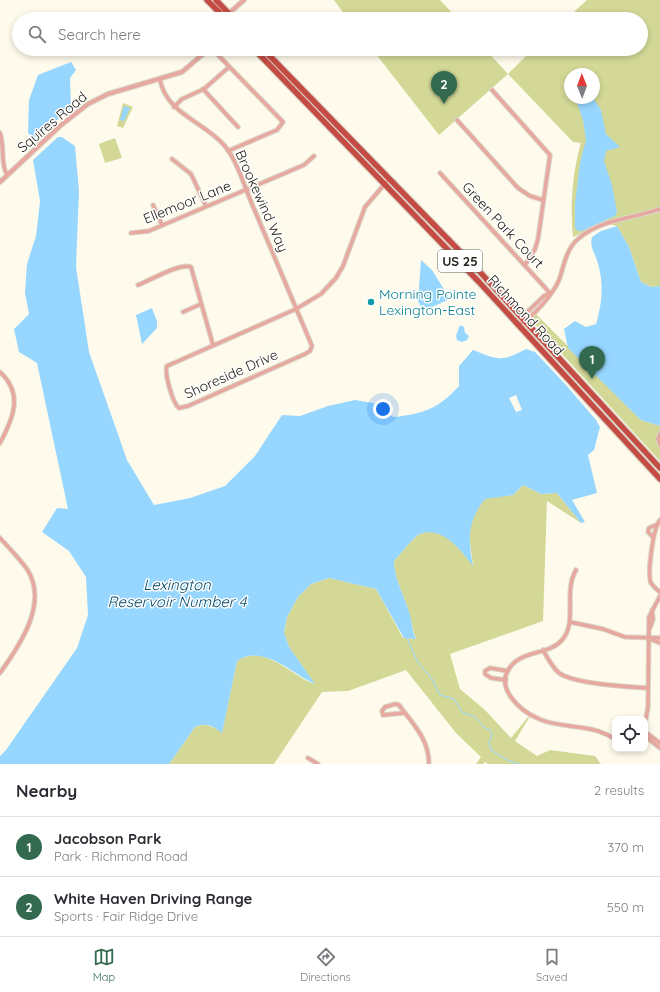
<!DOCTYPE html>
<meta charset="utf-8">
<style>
:root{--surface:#fff;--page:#f2f2f3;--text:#2b2b33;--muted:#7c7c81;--line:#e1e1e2;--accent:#32694f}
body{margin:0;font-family:Quicksand,sans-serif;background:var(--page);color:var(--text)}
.controls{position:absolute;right:12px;bottom:12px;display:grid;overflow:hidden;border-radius:8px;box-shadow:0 2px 6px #0003}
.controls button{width:36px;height:36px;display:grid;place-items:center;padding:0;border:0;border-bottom:1px solid var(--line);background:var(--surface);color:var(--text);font:20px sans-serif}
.compass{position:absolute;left:564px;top:68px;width:36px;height:36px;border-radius:50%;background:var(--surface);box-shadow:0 2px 6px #0003;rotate:359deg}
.you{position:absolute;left:383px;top:409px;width:14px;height:14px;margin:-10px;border:3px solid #fff;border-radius:50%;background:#1a73e8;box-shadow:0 0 0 6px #1a73e833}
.badge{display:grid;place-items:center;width:26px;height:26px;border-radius:50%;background:var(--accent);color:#fff;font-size:13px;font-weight:700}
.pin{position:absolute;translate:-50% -33px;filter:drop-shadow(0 1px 2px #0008)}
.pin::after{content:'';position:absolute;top:21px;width:14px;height:12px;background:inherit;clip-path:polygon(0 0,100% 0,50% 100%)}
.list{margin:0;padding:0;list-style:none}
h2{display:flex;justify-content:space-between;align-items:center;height:52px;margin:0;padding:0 16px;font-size:17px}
h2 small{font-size:13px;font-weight:400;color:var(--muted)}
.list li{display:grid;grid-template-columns:26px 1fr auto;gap:12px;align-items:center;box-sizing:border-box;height:60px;padding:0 16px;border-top:1px solid var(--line)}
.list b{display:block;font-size:15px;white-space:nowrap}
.list p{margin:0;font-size:13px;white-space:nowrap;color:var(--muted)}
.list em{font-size:13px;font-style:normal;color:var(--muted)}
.icon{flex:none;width:22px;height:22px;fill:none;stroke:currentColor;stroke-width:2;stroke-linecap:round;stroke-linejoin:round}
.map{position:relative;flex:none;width:660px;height:764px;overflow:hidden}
.search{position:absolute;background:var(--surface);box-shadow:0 2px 6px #0003;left:12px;right:12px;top:12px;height:44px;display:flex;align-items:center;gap:10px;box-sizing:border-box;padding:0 14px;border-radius:22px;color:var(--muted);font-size:15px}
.sheet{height:172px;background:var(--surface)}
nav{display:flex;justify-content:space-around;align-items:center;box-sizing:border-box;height:56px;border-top:1px solid var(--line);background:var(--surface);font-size:11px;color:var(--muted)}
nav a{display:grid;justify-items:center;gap:2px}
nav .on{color:var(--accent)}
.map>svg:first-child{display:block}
</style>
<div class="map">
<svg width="660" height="764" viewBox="0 0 660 764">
<rect width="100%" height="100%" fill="#fefbec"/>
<!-- green -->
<g fill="#d3d897" fill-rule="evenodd">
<path d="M334 0H440L458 19H348Z"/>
<path d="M587 0H660V286L651 287 641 282 629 247 617 226 605 223 573 237C570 206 572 174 581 143L573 142 508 74 439 135 372 49H485L508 74 533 49H641V19H566ZM570 74H594V98H570Z"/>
<path d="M123 103 133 107 123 128 117 126Z"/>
<path d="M115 138 122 158 105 163 99 144Z"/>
<path d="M536 314 641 420 660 426V461L531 320Z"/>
<path d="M523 485 541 494 557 493 581 523 547 501 543 621 450 654 460 689 485 710 511 738 528 717 529 718 515 741 537 756 550 750 595 756 601 764H488L485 762 483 764H476L481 757 456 733 406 670 348 691 322 692 274 764H169L195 727C206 722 213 727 222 732L237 661C264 643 290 675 314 684L289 647 284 633 287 617 298 597 311 584 329 578 376 589 403 638 416 639C412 628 411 617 407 606 402 591 394 577 394 561 400 555 413 537 420 534 442 524 461 551 473 565 469 534 465 525 485 498L513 495Z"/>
</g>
<!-- water -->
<g fill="#96d6ff">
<path d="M71 62 76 70 70 78 71 108 35 138 28 133 29 100 38 75Z"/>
<path d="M581 98H593L601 110 606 134 620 147 606 151 604 161 612 185 617 212 615 216 582 231H578L575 228V204L580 163 586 140 583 120 577 103Z"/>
<path d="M124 106 130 108 124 121 120 120Z"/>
<path d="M58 137H62L75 146 79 191 76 267 89 352 127 460 154 505 190 498 225 486 255 456 282 415 300 416 328 406 355 400 378 404 393 417C423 414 438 409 459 386V366L473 350C498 360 502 362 526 349L535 352 566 385 596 420 600 427 594 450 588 455 597 493 572 500 585 522 581 523 557 493 541 494 523 485 513 495 485 499C467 522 468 538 473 566 462 551 442 525 420 534 413 537 400 555 394 561 394 579 405 597 410 615 412 623 412 631 416 639L404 638 376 589 329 578 311 584 298 597 287 617 284 632 289 647 315 684C292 674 263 643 237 661L222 733C213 726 206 722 195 727L169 764H0V756L6 750 77 648 88 615 86 577 69 551 42 532 57 508 68 509 37 363 19 352 14 329 29 314 25 293 27 264 36 236 40 201 33 160Z"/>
<path d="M617 226 629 247 641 282 651 287 660 286V426L641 420 568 348 564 329 575 321 586 327 596 324C602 304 604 284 598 264 596 255 589 247 592 237L601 231Z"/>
<path d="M421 260 432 270 450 299 423 311 418 301Z"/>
<path d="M152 308 157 321V328L142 344 136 315Z"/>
<path d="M460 325 464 327 465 333 469 336 467 340 462 342 457 340 456 336Z"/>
</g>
<!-- pier -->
<path fill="#fefbec" d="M516 395 522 410 516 412 509 398Z"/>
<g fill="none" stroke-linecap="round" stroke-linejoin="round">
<!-- stream -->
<path stroke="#96d6ff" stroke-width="1" d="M407 638 417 661 432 679 440 695 454 699 462 712 475 717 485 728 490 730 492 735 489 742 491 750 507 760 519 764"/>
<defs>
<g id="minor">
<path d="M218 55 283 122 277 130 228 151"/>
<path d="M160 80C167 114 203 121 224 145 238 161 246 192 255 211 274 256 293 301 312 346L310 351 305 354 188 406 179 408C173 404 164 373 167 366L296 309 321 294 336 278 343 266 365 207 389 179"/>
<path d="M203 89 238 127"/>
<path d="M492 90 550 155 538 239 535 249 525 265"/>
<path d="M174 107 182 99 204 89 229 67"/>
<path d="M457 120 518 188 530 196 543 200"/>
<path d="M0 133C5 147 0 163 7 175"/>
<path d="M172 159 191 174 206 206"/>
<path d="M440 173 550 293"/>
<path d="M153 205 162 225"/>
<path d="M131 233 149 231 304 165 314 156"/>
<path d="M138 285C149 281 181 262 191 267L213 345"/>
<path d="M183 312 201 304"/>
<path d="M521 318 544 296 550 293"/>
<path d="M519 324C533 318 553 294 559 280 564 266 566 249 578 239 600 219 633 219 660 209"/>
<path d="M0 372C24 394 13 419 0 443"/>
<path d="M660 434 658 439 660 445"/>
<path d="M660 520C653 528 647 574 651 583 653 586 657 590 660 592"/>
<path d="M653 537 648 532 649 528 656 525"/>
<path d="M0 538C9 548 19 558 27 569 49 603 20 645 0 673"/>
<path d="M576 570C563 592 578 622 562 640 549 655 524 650 511 666 493 687 520 711 539 719 557 727 579 725 598 731 604 733 610 736 615 739"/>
<path d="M570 622 603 629 625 637 660 638"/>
<path d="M650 628 653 619 652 610"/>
<path d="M650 639 660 643"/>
<path d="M543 650C548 659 552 667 559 673 574 684 629 687 648 688"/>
<path d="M506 680 491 678 485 674V671L490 668 508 671"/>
<path d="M404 713 383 715 382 711 385 707 395 704 399 705C413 724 429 739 429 764"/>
<path d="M645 724 648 707 649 617 660 596"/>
<path d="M645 732 660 743"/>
<path d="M645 736 660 748"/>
<path d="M308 758 318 764"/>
</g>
<g id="tertiary">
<path d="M228 14 244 0"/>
<path d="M0 182 60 126 88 104 108 94 182 72 209 49"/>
</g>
<g id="trunk">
<path d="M207 0 226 19"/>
<path d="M216 0 234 19"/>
<path d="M254 49 479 282 660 479"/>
<path d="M263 49 479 271 660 468"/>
</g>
</defs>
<!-- minor casing -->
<use href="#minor" stroke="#dbd8ca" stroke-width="5.5"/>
<!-- tertiary casing -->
<use href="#tertiary" stroke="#dbd8ca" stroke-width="6"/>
<!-- trunk casing -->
<use href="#trunk" stroke="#dbd8ca" stroke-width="8"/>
<!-- minor -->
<use href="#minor" stroke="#e7a8a0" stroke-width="3.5"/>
<!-- tertiary -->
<use href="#tertiary" stroke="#e7a8a0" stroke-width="4"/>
<!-- trunk -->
<use href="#trunk" stroke="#c44c44" stroke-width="5.5"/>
</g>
<!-- markers -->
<circle fill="#0f9aa8" stroke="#fff" stroke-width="1.5" cx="371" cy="302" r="4"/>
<g text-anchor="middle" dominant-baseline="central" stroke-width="3" stroke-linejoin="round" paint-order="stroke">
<!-- shield labels -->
<rect fill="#fff" stroke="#66645e" stroke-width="1" x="438" y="250" width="44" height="22" rx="3"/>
<g font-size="13" font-weight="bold" fill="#242219">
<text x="460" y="261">US 25</text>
</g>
<!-- street labels -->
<g font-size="14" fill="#242219" stroke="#fff">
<text transform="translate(52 122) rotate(-40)">Squires Road</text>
<text transform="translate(262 201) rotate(66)">Brookewind Way</text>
<text transform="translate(187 202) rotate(-22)">Ellemoor Lane</text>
<text transform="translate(503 225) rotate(47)">Green Park Court</text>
<text transform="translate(526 315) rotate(47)">Richmond Road</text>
<text transform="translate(231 374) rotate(-24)">Shoreside Drive</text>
</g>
<!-- culture labels -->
<g font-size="14" fill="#0d838f" stroke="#fff" text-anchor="start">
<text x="379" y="294">Morning Pointe<tspan x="379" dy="16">Lexington-East</tspan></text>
</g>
<!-- water labels -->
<g font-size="15" font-style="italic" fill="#03496b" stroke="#fff">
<text x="177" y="584">Lexington<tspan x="177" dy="17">Reservoir Number 4</tspan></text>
</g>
</g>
</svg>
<div class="controls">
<button><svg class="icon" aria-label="locate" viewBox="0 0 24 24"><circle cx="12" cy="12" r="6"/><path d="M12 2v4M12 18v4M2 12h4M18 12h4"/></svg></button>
</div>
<svg class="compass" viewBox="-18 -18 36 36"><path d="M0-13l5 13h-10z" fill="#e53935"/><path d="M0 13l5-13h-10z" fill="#7c7c81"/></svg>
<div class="you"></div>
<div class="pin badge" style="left:592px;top:379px">1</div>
<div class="pin badge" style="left:444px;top:104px">2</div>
<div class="search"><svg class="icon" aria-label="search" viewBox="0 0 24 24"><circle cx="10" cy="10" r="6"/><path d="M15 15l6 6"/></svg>Search here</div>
</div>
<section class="sheet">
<h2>Nearby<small>2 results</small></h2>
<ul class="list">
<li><span class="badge">1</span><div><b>Jacobson Park</b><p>Park · Richmond Road</p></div><em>370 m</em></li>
<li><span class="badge">2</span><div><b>White Haven Driving Range</b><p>Sports · Fair Ridge Drive</p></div><em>550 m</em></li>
</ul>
</section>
<nav>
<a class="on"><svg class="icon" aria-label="map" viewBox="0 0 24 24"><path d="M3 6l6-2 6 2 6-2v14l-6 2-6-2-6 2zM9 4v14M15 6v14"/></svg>Map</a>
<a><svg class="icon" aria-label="directions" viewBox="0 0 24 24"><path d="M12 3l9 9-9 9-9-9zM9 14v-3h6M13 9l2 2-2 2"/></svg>Directions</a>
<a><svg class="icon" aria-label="saved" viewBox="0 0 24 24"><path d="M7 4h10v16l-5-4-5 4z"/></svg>Saved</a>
</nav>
